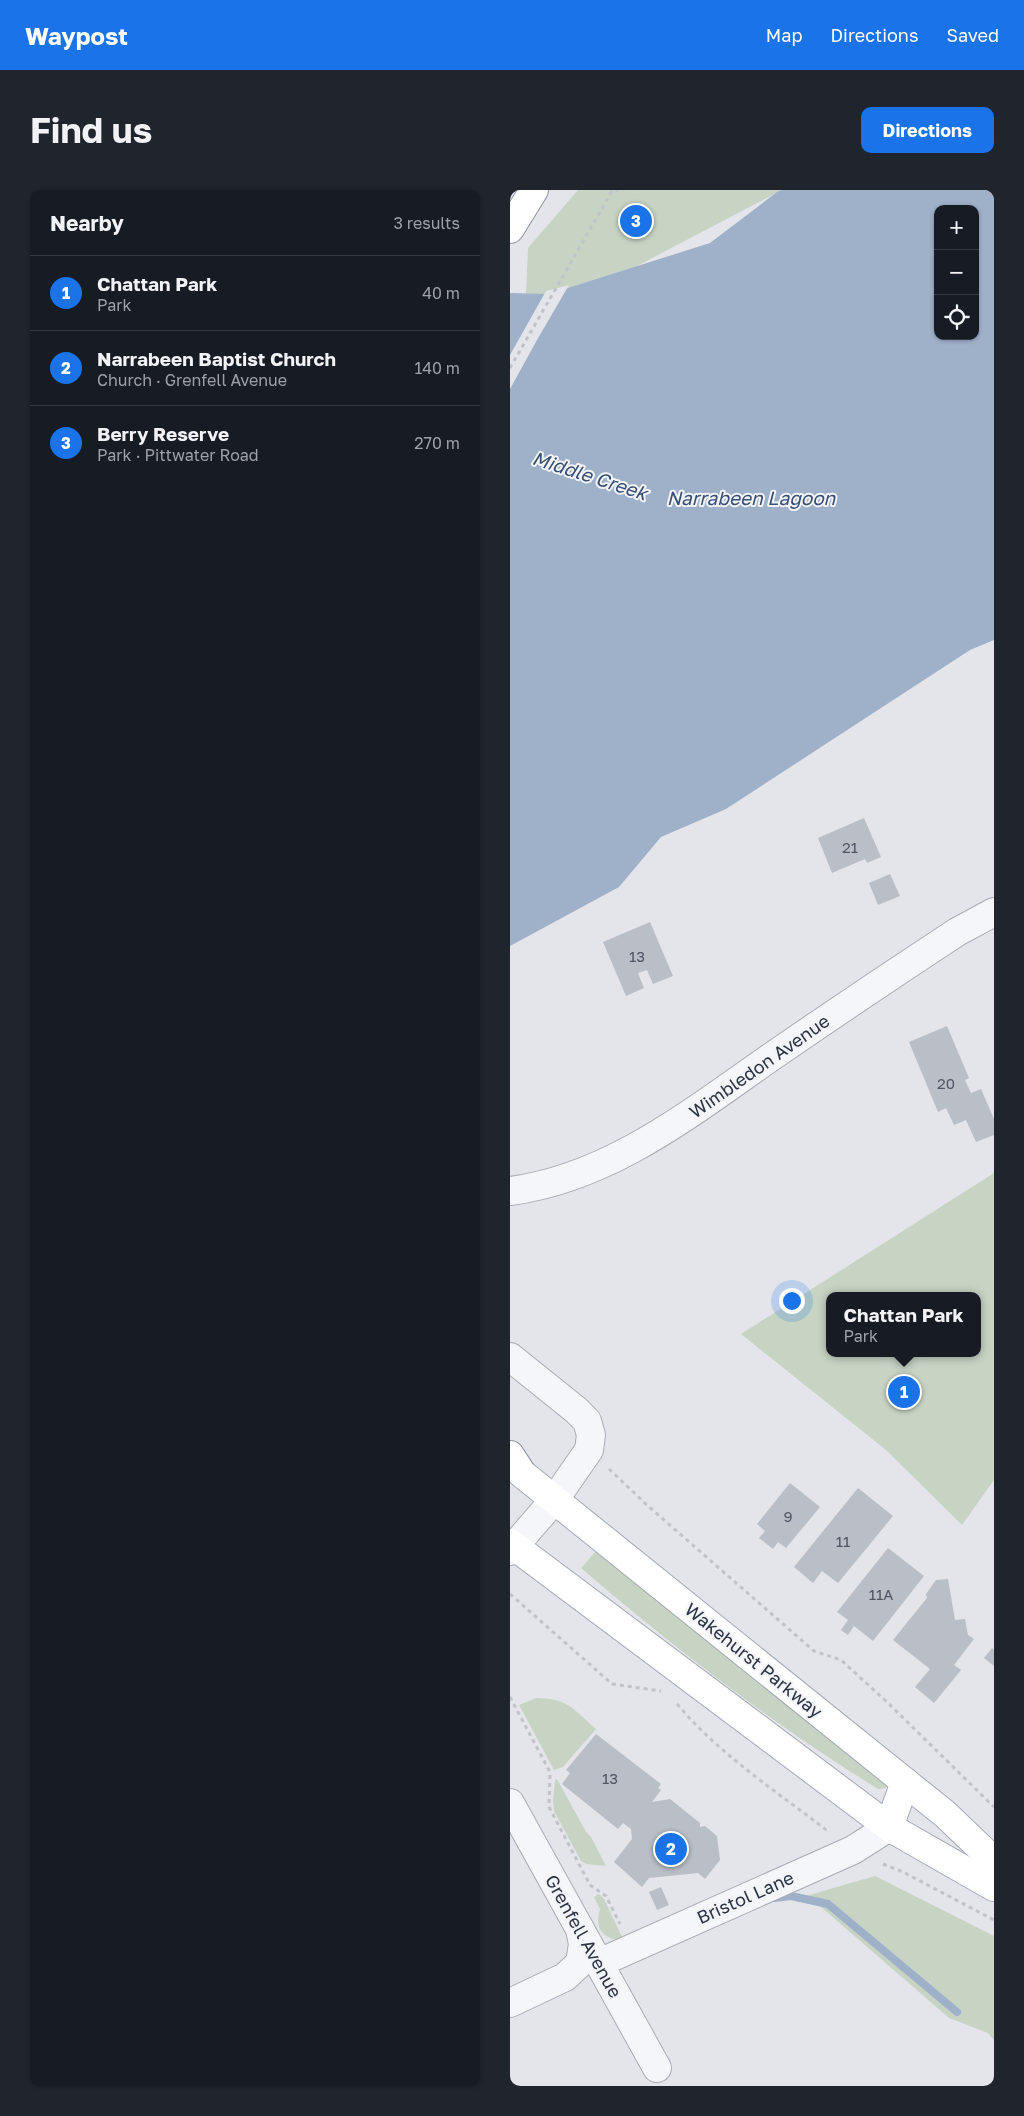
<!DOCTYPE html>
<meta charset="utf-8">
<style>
:root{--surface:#171b24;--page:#20242c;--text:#f1f3f6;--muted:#9ea1a6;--line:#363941;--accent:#1a73e8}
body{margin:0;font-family:"Golos Text",sans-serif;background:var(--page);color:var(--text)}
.controls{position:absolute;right:15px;top:15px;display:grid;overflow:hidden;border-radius:10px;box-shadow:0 1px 4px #0004}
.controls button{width:45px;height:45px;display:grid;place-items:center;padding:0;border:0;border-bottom:1px solid var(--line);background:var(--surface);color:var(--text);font:25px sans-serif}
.you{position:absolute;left:281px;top:1110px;width:18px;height:18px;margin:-12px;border:4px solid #fff;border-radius:50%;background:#1a73e8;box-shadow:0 0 0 8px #1a73e833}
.badge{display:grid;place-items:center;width:32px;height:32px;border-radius:50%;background:var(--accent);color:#fff;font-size:16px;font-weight:700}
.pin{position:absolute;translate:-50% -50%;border:2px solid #fff;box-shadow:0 1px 5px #0006}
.popup{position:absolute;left:316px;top:1102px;width:155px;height:65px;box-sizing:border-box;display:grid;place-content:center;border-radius:10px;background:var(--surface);filter:drop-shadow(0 1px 4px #0005);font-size:16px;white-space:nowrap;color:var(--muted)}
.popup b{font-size:19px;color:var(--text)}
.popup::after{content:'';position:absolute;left:50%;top:100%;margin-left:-10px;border:10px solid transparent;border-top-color:var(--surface)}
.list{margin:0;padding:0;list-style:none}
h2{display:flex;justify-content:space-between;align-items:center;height:65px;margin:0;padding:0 20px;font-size:21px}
h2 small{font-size:16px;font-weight:400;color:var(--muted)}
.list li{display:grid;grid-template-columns:32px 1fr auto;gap:15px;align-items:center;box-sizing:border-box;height:75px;padding:0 20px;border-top:1px solid var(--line)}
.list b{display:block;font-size:19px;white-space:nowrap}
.list p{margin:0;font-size:16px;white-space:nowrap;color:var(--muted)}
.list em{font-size:16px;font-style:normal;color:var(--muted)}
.icon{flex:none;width:28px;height:28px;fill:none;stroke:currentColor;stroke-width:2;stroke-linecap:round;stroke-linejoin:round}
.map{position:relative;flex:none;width:484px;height:1896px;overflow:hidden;border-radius:10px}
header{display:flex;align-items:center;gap:30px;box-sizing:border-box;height:70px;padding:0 25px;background:var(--accent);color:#fff}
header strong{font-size:24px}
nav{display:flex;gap:28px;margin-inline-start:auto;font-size:18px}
.intro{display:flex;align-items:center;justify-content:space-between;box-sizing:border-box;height:120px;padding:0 30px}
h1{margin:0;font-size:35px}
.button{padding:12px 22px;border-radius:10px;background:var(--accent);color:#fff;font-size:18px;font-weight:700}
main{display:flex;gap:30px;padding:0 30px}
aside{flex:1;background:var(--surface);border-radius:10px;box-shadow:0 1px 4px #0004}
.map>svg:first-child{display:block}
</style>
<header>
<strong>Waypost</strong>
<nav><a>Map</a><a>Directions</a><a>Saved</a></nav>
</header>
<div class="intro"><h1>Find us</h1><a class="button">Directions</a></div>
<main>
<aside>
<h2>Nearby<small>3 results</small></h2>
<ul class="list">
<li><span class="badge">1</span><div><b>Chattan Park</b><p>Park</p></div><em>40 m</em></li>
<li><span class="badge">2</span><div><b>Narrabeen Baptist Church</b><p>Church · Grenfell Avenue</p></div><em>140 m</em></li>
<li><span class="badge">3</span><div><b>Berry Reserve</b><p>Park · Pittwater Road</p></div><em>270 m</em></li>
</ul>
</aside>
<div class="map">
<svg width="484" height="1896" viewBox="0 0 484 1896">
<rect width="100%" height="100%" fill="#e3e5ea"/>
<!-- green -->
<g fill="#c7d4c4" fill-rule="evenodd">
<path d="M68 0H272L125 77 39 104H16L18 58Z"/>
<path d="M484 983V1290L452 1335 376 1260 231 1144ZM320 1106H468V1163H320Z"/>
<path d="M87 1360 376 1589 377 1596 376 1598 368 1599C263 1534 165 1459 71 1378Z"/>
<path d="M26 1508C58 1508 63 1519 86 1539L53 1577 44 1580 9 1515Z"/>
<path d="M47 1589 76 1642 81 1647 96 1676 76 1674 71 1671 44 1621 43 1610 45 1590Z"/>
<path d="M365 1686 484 1746V1850L478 1843 439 1828 310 1716 282 1710Z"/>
<path d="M89 1704 94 1709 114 1751C93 1749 84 1739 90 1719L84 1707Z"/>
</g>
<!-- water -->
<path fill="#9fb0c9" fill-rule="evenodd" d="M272 0H484V450L460 460 216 619 151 647 109 697 0 756V103L39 104 200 53 267 2ZM428 19H465V146H428Z"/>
<!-- pier -->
<path fill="#e3e5ea" d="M59 95 27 150 0 199V165L36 101Z"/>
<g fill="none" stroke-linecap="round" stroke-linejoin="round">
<!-- stream -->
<path stroke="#9fb0c9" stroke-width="8" d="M264 1708 281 1706 318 1714 447 1822"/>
</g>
<!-- building -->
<g fill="#babec7">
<path d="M354 628 371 667 357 673 355 669 322 683 308 648Z"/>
<path d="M380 684 390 706 368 715 359 693Z"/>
<path d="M140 732 163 786 143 794 137 780 128 783 134 798 116 806 93 752Z"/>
<path d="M437 836 459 888 455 890 461 903 471 899 484 929V945L466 952 456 930 444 935 436 918 428 922 399 852Z"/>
<path d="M280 1293 310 1317 276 1358 268 1352 263 1359 249 1348 255 1341 247 1334Z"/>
<path d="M348 1298 383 1326 328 1393 312 1381 303 1393 284 1377Z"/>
<path d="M378 1358 414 1386 363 1451 344 1436 338 1445 331 1440 338 1430 327 1422Z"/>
<path d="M438 1389 445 1430 455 1429 458 1445 464 1449 444 1475 451 1480 424 1513 405 1497 420 1479 383 1450 417 1408 416 1404 426 1390Z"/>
<path d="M482 1458 484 1460V1476L474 1468Z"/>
<path d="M86 1544 151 1594 148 1598 151 1600 142 1612 160 1609 190 1633V1637L195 1636 207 1646 210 1670 195 1689 188 1683 139 1688 132 1697 104 1672 122 1649 121 1639 113 1633 108 1639 52 1594 60 1583 56 1580Z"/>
<path d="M151 1697 159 1715 147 1720 139 1702Z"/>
</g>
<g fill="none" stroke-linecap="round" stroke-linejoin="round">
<defs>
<g id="minor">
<path d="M0 1001C101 988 183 921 264 865 325 823 386 782 447 742L484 722"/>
<path d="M0 1167 66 1220 77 1231 81 1245 79 1260 63 1283 45 1309 0 1361"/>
<path d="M0 1613 147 1878"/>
<path d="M89 1773 343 1660 379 1637"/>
<path d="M0 1813 55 1787 70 1773 73 1754 70 1739"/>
</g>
<g id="major">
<path d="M0 1274 395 1592 435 1624 484 1671"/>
<path d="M0 1353 379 1637 484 1697"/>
<path d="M379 1637 395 1592"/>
</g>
<g id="highway">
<path d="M0 39 24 0"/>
<path d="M0 1265 11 1282"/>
</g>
</defs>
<!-- minor casing -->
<use href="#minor" stroke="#a8acb4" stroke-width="30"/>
<!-- major casing -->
<use href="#major" stroke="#a2a9b6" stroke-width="30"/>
<!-- highway casing -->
<use href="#highway" stroke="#8b92a1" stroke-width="30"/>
<!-- path -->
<g stroke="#c0c3c9" stroke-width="3" stroke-dasharray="4 4" stroke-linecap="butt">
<path d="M0 178 102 1 108 0"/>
<path d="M99 1279 138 1316 304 1461 331 1470 377 1512 484 1617"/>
<path d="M0 1404 102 1494 151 1501"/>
<path d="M0 1507 40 1582 39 1617 80 1695 96 1706 110 1734"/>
<path d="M167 1514C210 1565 266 1601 319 1642"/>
<path d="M373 1674 393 1682 484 1730"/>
</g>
<!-- minor -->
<use href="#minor" stroke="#f5f6f9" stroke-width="28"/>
<!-- major -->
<use href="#major" stroke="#fff" stroke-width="28"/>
<!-- highway -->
<use href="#highway" stroke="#fff" stroke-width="28"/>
</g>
<g text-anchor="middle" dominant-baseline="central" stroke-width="4" stroke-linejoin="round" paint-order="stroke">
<!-- number labels -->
<g font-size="15" fill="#4f5563">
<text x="340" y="657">21</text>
<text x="127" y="766">13</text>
<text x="436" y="893">20</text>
<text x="278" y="1326">9</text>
<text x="333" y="1351">11</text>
<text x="371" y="1404">11A</text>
<text x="100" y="1588">13</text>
</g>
<!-- street labels -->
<g font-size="18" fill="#2b3242" stroke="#f2f4f8">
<text transform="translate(249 876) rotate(-35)">Wimbledon Avenue</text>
<text transform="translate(244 1470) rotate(39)">Wakehurst Parkway</text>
<text transform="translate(235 1707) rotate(-24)">Bristol Lane</text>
<text transform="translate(74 1746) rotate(61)">Grenfell Avenue</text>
</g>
<!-- water labels -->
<g font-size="19" font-style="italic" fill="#374e75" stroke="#f2f4f8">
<text transform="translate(80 285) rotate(18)">Middle Creek</text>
<text x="241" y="307">Narrabeen Lagoon</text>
</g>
</g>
</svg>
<div class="controls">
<button>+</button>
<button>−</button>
<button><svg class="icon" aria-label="locate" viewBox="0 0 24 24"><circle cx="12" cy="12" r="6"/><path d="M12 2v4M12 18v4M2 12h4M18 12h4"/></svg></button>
</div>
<div class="you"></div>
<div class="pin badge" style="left:394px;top:1202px">1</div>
<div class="popup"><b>Chattan Park</b>Park</div>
<div class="pin badge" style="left:161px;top:1659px">2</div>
<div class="pin badge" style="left:126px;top:31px">3</div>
</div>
</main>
